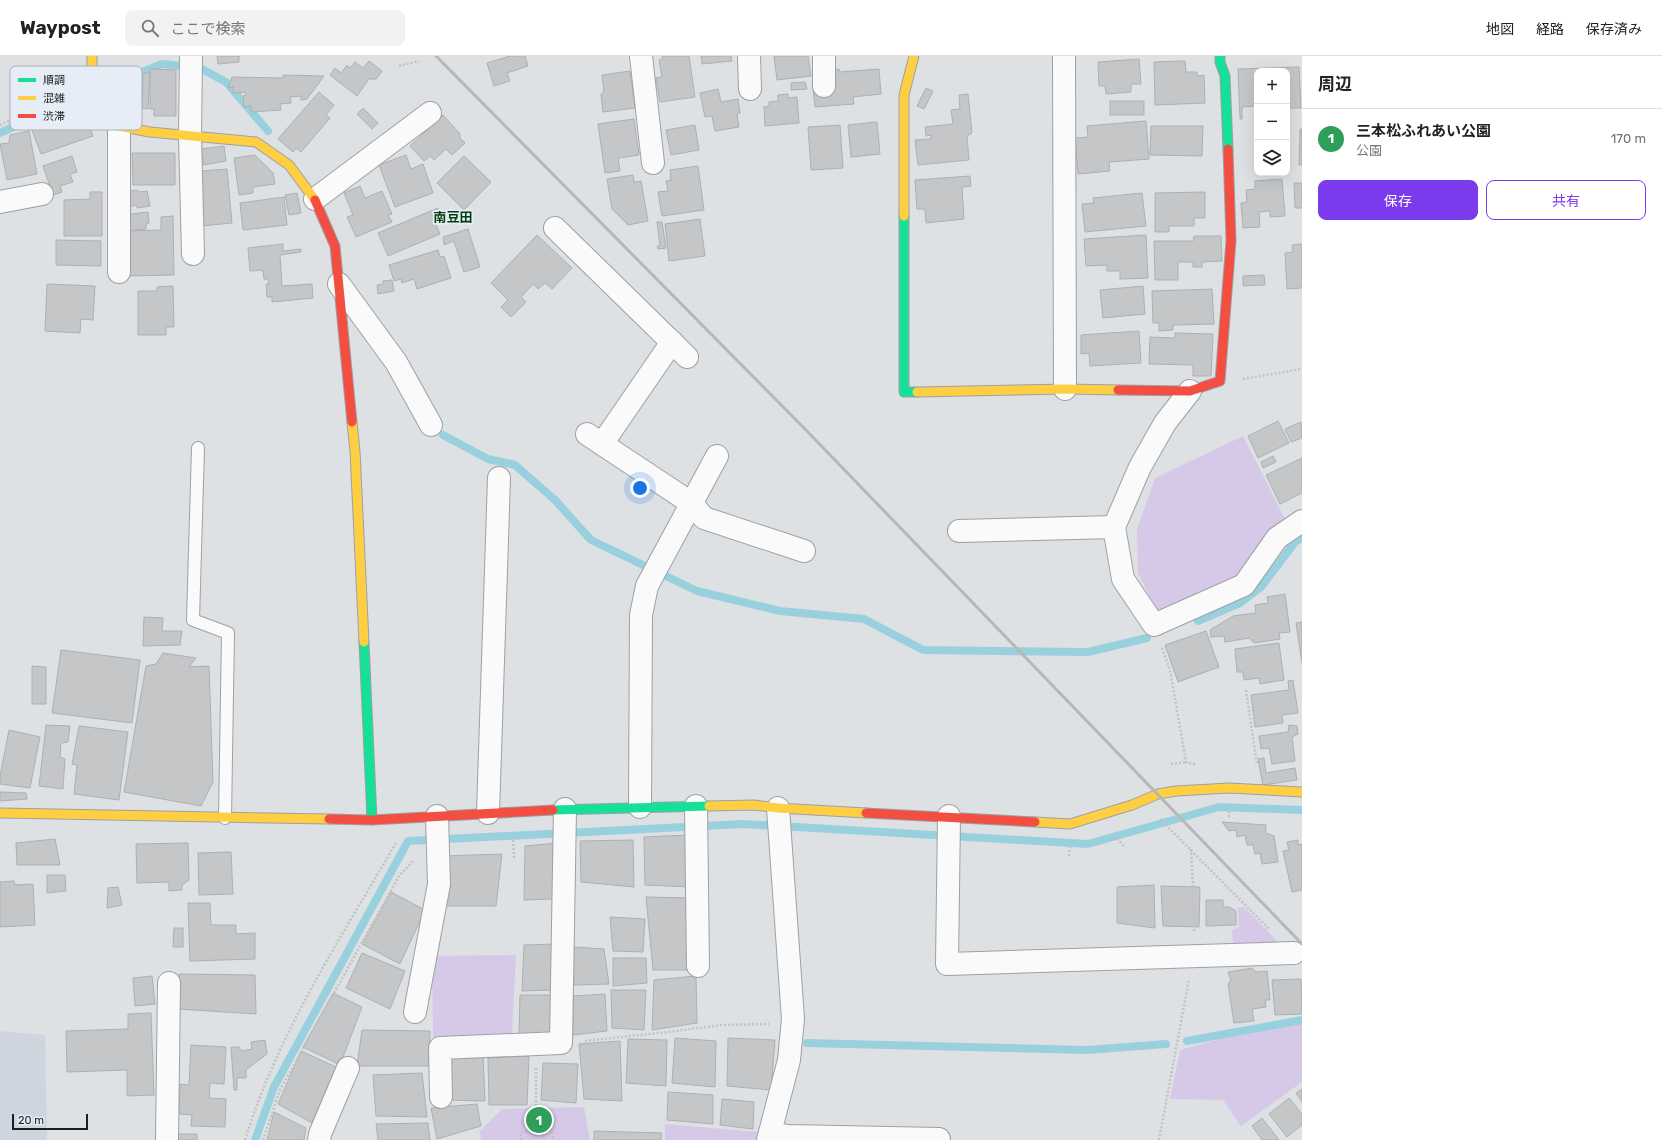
<!DOCTYPE html>
<html lang="ja">
<meta charset="utf-8">
<style>
:root{--surface:#fff;--page:#f2f2f2;--text:#222;--muted:#767676;--line:#e0e0e0;--accent:#7c3aed}
body{margin:0;font-family:Rubik,"Noto Sans JP",sans-serif;background:var(--page);color:var(--text)}
.controls{position:absolute;right:12px;top:12px;display:grid;overflow:hidden;border-radius:8px;box-shadow:0 4px 16px #0002}
.controls button{width:36px;height:36px;display:grid;place-items:center;padding:0;border:0;border-bottom:1px solid var(--line);background:var(--surface);color:var(--text);font:20px sans-serif}
.scale{position:absolute;left:12px;bottom:10px;width:76px;box-sizing:border-box;padding-left:4px;border:2px solid #1b1d20;border-top:0;font-size:11px;line-height:14px;white-space:nowrap;color:#1b1d20;-webkit-text-stroke:3px #e7edf6;paint-order:stroke}
.you{position:absolute;left:640px;top:432px;width:14px;height:14px;margin:-10px;border:3px solid #fff;border-radius:50%;background:#1a73e8;box-shadow:0 0 0 6px #1a73e833}
.badge{display:grid;place-items:center;width:26px;height:26px;border-radius:50%;background:var(--accent);color:#fff;font-size:13px;font-weight:700}
.pin{position:absolute;translate:-50% -50%;border:2px solid #fff;box-shadow:0 1px 4px #0006}
.list{margin:0;padding:0;list-style:none}
h2{display:flex;justify-content:space-between;align-items:center;height:52px;margin:0;padding:0 16px;font-size:17px}
h2 small{font-size:13px;font-weight:400;color:var(--muted)}
.list li{display:grid;grid-template-columns:26px 1fr auto;gap:12px;align-items:center;box-sizing:border-box;height:60px;padding:0 16px;border-top:1px solid var(--line)}
.list b{display:block;font-size:15px;white-space:nowrap}
.list p{margin:0;font-size:13px;white-space:nowrap;color:var(--muted)}
.list em{font-size:13px;font-style:normal;color:var(--muted)}
.actions{display:flex;gap:8px;padding:12px 16px}
.actions a{flex:1;padding:9px 0;border:1px solid var(--accent);border-radius:8px;text-align:center;font-size:14px;color:var(--accent)}
.actions .main{background:var(--accent);color:#fff}
.icon{flex:none;width:22px;height:22px;fill:none;stroke:currentColor;stroke-width:2;stroke-linecap:round;stroke-linejoin:round}
.map{position:relative;flex:none;width:1302px;height:1084px;overflow:hidden}
header{display:flex;align-items:center;gap:24px;box-sizing:border-box;height:56px;padding:0 20px;background:var(--surface);border-bottom:1px solid var(--line)}
header strong{font-size:19px}
nav{display:flex;gap:22px;margin-inline-start:auto;font-size:14px}
.search{width:280px;height:36px;background:var(--page);display:flex;align-items:center;gap:10px;box-sizing:border-box;padding:0 14px;border-radius:8px;color:var(--muted);font-size:15px}
main{display:flex}
aside{flex:1;background:var(--surface)}
.map>svg:first-child{display:block}
</style>
<header>
<strong>Waypost</strong>
<div class="search"><svg class="icon" aria-label="search" viewBox="0 0 24 24"><circle cx="10" cy="10" r="6"/><path d="M15 15l6 6"/></svg>ここで検索</div>
<nav><a>地図</a><a>経路</a><a>保存済み</a></nav>
</header>
<main>
<div class="map">
<svg width="1302" height="1084" viewBox="0 0 1302 1084">
<rect width="100%" height="100%" fill="#dee1e4"/>
<!-- built -->
<path fill="#cfd5de" d="M0 975 45 979 47 1084H0Z"/>
<!-- green -->
<g fill="#d6c9e8">
<path d="M1243 380 1286 465 1244 523 1157 555 1138 517 1137 473 1155 422Z"/>
<path d="M1244 851 1280 888 1233 889 1232 874 1239 871 1238 852Z"/>
<path d="M516 899 512 978 433 981 432 900Z"/>
<path d="M1302 960V1026L1241 1070 1223 1044 1170 1043 1180 994Z"/>
<path d="M584 1051 590 1084H481L480 1075 502 1053Z"/>
<path d="M665 1068 758 1076V1084H665Z"/>
</g>
<g fill="none" stroke-linecap="round" stroke-linejoin="round">
<!-- stream -->
<g stroke="#99d0de" stroke-width="8">
<path d="M113 28 162 8 200 12 226 26 268 75"/>
<path d="M0 77 81 40"/>
<path d="M443 379 488 403 515 409 555 444 591 484 697 535 780 555 864 563 923 594 1088 596 1147 582"/>
<path d="M1198 565 1240 547 1261 531 1295 486 1302 482"/>
<path d="M1187 985 1302 964"/>
<path d="M807 987 1087 994 1166 988"/>
<path d="M255 1084 274 1031 408 785 743 768 1088 788 1219 751 1302 754"/>
</g>
</g>
<!-- building -->
<g fill="#c4c6c8" stroke="#adb0b2">
<path d="M217 0H240H239V6L218 8Z"/>
<path d="M510 0H525L528 10 507 17 510 25 494 30 487 7Z"/>
<path d="M662 0H689L695 41 660 46 656 22 662 21 659 4 663 3Z"/>
<path d="M701 0H731L732 5 702 8Z"/>
<path d="M774 0H808L811 20 777 24Z"/>
<path d="M1139 3 1141 28H1131V36L1106 38 1105 30H1099L1098 6Z"/>
<path d="M369 5 382 15 376 23H369L357 40 330 19 335 12 341 17 347 9 350 12 355 6 363 12Z"/>
<path d="M1185 5 1186 16H1197V20L1204 19 1205 47 1155 49 1154 6Z"/>
<path d="M1299 11 1301 52H1287V15H1257V59H1255V50L1242 51V63H1240L1238 13Z"/>
<path d="M150 13 176 14V60H154V53H150Z"/>
<path d="M839 13 840 16 879 13 881 38 853 41 854 48 815 51 813 33 828 32 827 14Z"/>
<path d="M630 15 635 52 603 56 601 38 604 36 602 19Z"/>
<path d="M150 16 148 53 142 52 143 18Z"/>
<path d="M283 19 324 20 307 43 301 44V40L290 41 291 47 280 48 281 54 252 56 251 50 244 51 243 40 246 39 245 36 233 37 234 31 228 32 232 21 283 22Z"/>
<path d="M805 26 807 33 791 34V27Z"/>
<path d="M926 32 933 35 924 53 917 50Z"/>
<path d="M718 33 721 46 738 43 740 57 737 58 739 71 715 75 712 60 705 61 700 37Z"/>
<path d="M319 36 334 49 326 59 330 62 301 96 296 92 293 96 278 83Z"/>
<path d="M788 38V42L797 41 799 67 765 70 764 51 769 50V46L778 45V39Z"/>
<path d="M968 38 972 77 967 80 969 104 918 109 915 84 931 83V79L926 80 925 71 953 68 951 54 960 53 959 39Z"/>
<rect x="1110" y="45" width="34" height="14"/>
<path d="M83 51 93 80 41 98 30 69Z"/>
<path d="M363 52 378 67 372 73 357 58Z"/>
<path d="M443 59 460 78V82L465 87 452 99 446 93 434 104 430 100 424 105 410 90Z"/>
<path d="M634 63 639 99 618 102 620 115 605 117 598 68Z"/>
<path d="M1146 65 1149 103 1109 106 1110 115 1078 118 1075 82 1088 81 1087 70Z"/>
<path d="M877 66 880 98 851 101 848 69Z"/>
<path d="M695 69 699 94 671 99 666 74Z"/>
<path d="M840 69 843 112 811 114 808 71Z"/>
<path d="M1151 70H1203L1202 100 1150 99Z"/>
<path d="M1300 73H1302V109H1299Z"/>
<path d="M29 75 37 118 7 124 0 88 9 87 10 79Z"/>
<path d="M224 90 226 105 204 109 201 93Z"/>
<path d="M132 97H175V129H133Z"/>
<path d="M255 99 273 117 275 128 253 131V137L239 139 234 102Z"/>
<path d="M406 99 411 113 423 108 433 137 395 151 379 109Z"/>
<path d="M72 100 77 116 70 118 73 126 60 130 62 136 53 139 43 110Z"/>
<path d="M464 100 491 126 464 154 437 127Z"/>
<path d="M698 110 704 154 662 160 658 136 668 135 666 125 671 124 670 114Z"/>
<path d="M227 113 232 167 201 170V115Z"/>
<path d="M633 119 634 126 641 125 648 165 628 169 612 153 607 123Z"/>
<path d="M970 120 971 130 962 131 964 163 926 167 925 153H917L915 124Z"/>
<path d="M1282 123 1285 160 1270 161V155L1259 156 1260 171 1243 172 1241 147 1247 146 1246 134 1255 133V125Z"/>
<path d="M1294 127H1302V152H1295Z"/>
<path d="M360 130 365 142 382 135 392 158 388 159 392 166 356 181 347 161 353 159 344 137Z"/>
<path d="M137 134 139 136 147 135 150 150 137 152V149L124 152V136Z"/>
<path d="M90 136H102V180H64V144L90 143Z"/>
<path d="M1205 136V162H1194V170H1169V176H1155V137Z"/>
<path d="M297 137 301 157 289 159 285 139Z"/>
<path d="M1142 137 1146 170 1085 176 1082 148 1094 147 1093 142Z"/>
<path d="M284 141 287 169 243 174 240 147Z"/>
<path d="M438 152 441 158 433 161 440 178 388 200 378 177Z"/>
<path d="M148 156 149 167 146 168V173L124 175 123 159Z"/>
<path d="M173 160 174 219 127 220 126 175 161 174V161Z"/>
<path d="M700 163 705 200 669 205 665 168Z"/>
<path d="M657 166H662L666 192 658 193 657 190H660Z"/>
<path d="M468 173 480 211 464 216 454 185 444 189 443 181Z"/>
<path d="M537 179 572 212 552 233 545 227 538 233 533 228 521 241 526 246 511 261 501 251 508 244 491 227Z"/>
<path d="M1146 179 1148 222 1120 223V215H1107V209L1086 210 1084 183Z"/>
<path d="M1194 180H1221L1222 205 1202 206V211H1193V206H1178V224H1155L1154 185H1193Z"/>
<path d="M56 184 101 185V210L56 209Z"/>
<path d="M283 188V195L301 193V196L280 199 282 230 312 228 313 242 272 246V241H267L266 228H269L268 223H264L263 214 250 215 248 192Z"/>
<path d="M1302 188V232L1287 233 1285 197 1293 196 1292 189Z"/>
<path d="M438 194 440 201 444 200 451 222 417 233 414 223 402 227 401 223 394 225 389 209Z"/>
<path d="M1264 219 1265 229 1243 230V220Z"/>
<path d="M392 224 394 235 378 238 377 229 383 228V225Z"/>
<path d="M47 228 95 230 93 264 81 263 80 277 45 275Z"/>
<path d="M173 230 174 271H166V279H138V235H157V231Z"/>
<path d="M1143 230 1145 258 1103 262 1100 234Z"/>
<path d="M1212 233 1214 268 1173 269V274L1159 275V267H1153L1152 235Z"/>
<path d="M1139 275 1141 307 1090 310 1089 297 1081 298V279Z"/>
<path d="M1175 277 1213 278 1211 320H1193V309L1149 308 1150 281 1175 282Z"/>
<path d="M1278 365 1289 387 1258 402 1248 380Z"/>
<path d="M1301 366 1302 382 1291 386 1285 373Z"/>
<path d="M1273 400 1276 406 1263 412 1261 406Z"/>
<path d="M1302 402V437L1280 448 1266 419Z"/>
<path d="M1285 538 1290 576 1279 577 1280 583 1254 587 1249 582 1225 586 1224 580 1211 581 1210 574 1233 560 1256 557 1255 549 1268 547 1267 541Z"/>
<path d="M144 561 163 562 162 575H182L180 589 143 590Z"/>
<path d="M1302 566V607L1296 567Z"/>
<path d="M1206 575 1219 611 1178 626 1165 589Z"/>
<path d="M1279 587 1284 624 1260 628 1259 622 1244 624 1243 616H1237L1235 593Z"/>
<path d="M61 594 140 604 132 667 52 657Z"/>
<path d="M163 597 196 602 189 611 209 610 213 726 201 750 124 736 146 610 156 608Z"/>
<path d="M32 610 46 611V648H32Z"/>
<path d="M1293 624 1298 657 1282 659 1283 667 1255 671 1251 639 1289 634 1288 625Z"/>
<path d="M46 669 70 670 68 686 61 687 60 701 65 703 63 733 39 730Z"/>
<path d="M1289 669 1297 670 1298 678 1292 681 1295 705 1272 708 1269 692 1261 693 1259 680 1288 676Z"/>
<path d="M79 670 128 676 119 744 74 738 77 709 72 708Z"/>
<path d="M9 674 40 681 30 732 0 728V720Z"/>
<path d="M1264 702 1266 717 1295 712 1297 724 1263 729 1258 703Z"/>
<path d="M0 736 26 737 27 743 0 745Z"/>
<path d="M1222 766 1266 769V777L1274 780 1278 806 1262 808 1260 797 1255 798 1253 789H1247L1245 779 1237 781 1236 774 1229 775Z"/>
<path d="M689 779 692 831 645 829 644 781Z"/>
<path d="M55 783 60 809H17L16 787Z"/>
<path d="M633 784 634 831 581 826 580 785Z"/>
<path d="M1298 784V789L1302 788V834L1292 836 1283 795 1289 794 1287 786Z"/>
<path d="M188 787 189 824 182 829V834L169 835V826L137 827 136 788Z"/>
<path d="M558 787 555 843 524 844 525 790Z"/>
<path d="M231 796 233 838 199 839 198 797Z"/>
<path d="M502 798 496 850H446L444 800Z"/>
<path d="M47 819H65L66 835 47 837Z"/>
<path d="M14 825 15 829 33 828 35 869 0 871V826Z"/>
<path d="M1154 829 1155 872 1117 867V831Z"/>
<path d="M1161 830 1200 831 1199 871 1163 870Z"/>
<path d="M118 831 122 849 107 852 108 832Z"/>
<path d="M391 836 425 854 400 908 362 888Z"/>
<path d="M646 841 691 842 692 914H653Z"/>
<path d="M1206 844H1223V851H1229L1236 855V869L1206 870Z"/>
<path d="M188 847H210L211 869H236V878L255 877V903L190 905Z"/>
<path d="M610 861 645 863 643 896 613 895Z"/>
<path d="M174 872H183V891H173Z"/>
<path d="M555 888V934L522 935 524 889Z"/>
<path d="M573 891 604 893 609 928 574 929Z"/>
<path d="M362 897 405 915 390 953 346 932Z"/>
<path d="M613 902H646L647 927 613 930Z"/>
<path d="M1252 912 1256 916 1267 915 1270 944H1265L1266 951 1252 953 1254 965 1234 967 1228 928 1231 924 1228 916Z"/>
<path d="M179 918 255 919 256 958 177 953Z"/>
<path d="M152 920 155 948 135 950 133 922Z"/>
<path d="M696 920 697 967 652 974 654 924Z"/>
<path d="M1301 923 1302 958 1275 959 1272 924Z"/>
<path d="M611 934H646L644 974 612 972Z"/>
<path d="M333 937 362 951 340 1009 303 991Z"/>
<path d="M605 938 607 975 573 979V940Z"/>
<path d="M520 939H556L555 983 519 982Z"/>
<path d="M151 957 154 1039 127 1040V1014L67 1016 66 975 128 973V958Z"/>
<path d="M362 974 430 975 429 1010H357Z"/>
<path d="M675 982 716 985 715 1031 672 1027Z"/>
<path d="M728 982 775 984 771 1034 727 1030Z"/>
<path d="M628 983 667 984 666 1030 626 1027Z"/>
<path d="M265 984 267 998 246 1014V1022H237V1034H234L231 991H239L241 995 252 993 251 986Z"/>
<path d="M620 985 622 1045 584 1043 579 988Z"/>
<path d="M191 989 226 991 224 1028 210 1027 209 1042 226 1043 225 1071 191 1070 192 1059 179 1058 180 1028 189 1029Z"/>
<path d="M301 995 336 1011 312 1067 278 1048Z"/>
<path d="M483 998 485 1045 446 1044 444 999Z"/>
<path d="M529 1000 527 1049H489L488 1002Z"/>
<path d="M543 1007 578 1008 576 1047 541 1044Z"/>
<path d="M422 1017 427 1061 376 1060 373 1019Z"/>
<path d="M1302 1033V1046L1296 1037Z"/>
<path d="M668 1036 713 1039V1068L667 1064Z"/>
<path d="M1289 1042 1302 1058V1069L1287 1081 1269 1058Z"/>
<path d="M722 1043 754 1046 753 1073 720 1069Z"/>
<path d="M477 1048 481 1070 437 1083 431 1052Z"/>
<path d="M274 1056 306 1072 304 1084H267Z"/>
<path d="M1262 1062 1279 1084H1262L1252 1070Z"/>
<path d="M428 1067 430 1084H378L376 1068Z"/>
<path d="M594 1075 662 1077 661 1084H594Z"/>
<rect x="178" y="1078" width="19" height="6"/>
</g>
<g fill="none" stroke-linecap="round" stroke-linejoin="round">
<defs>
<path id="lane" d="M198 392 193 564 228 577 225 762"/>
<g id="street">
<path d="M191 0 190 80 193 198"/>
<path d="M641 0 653 107"/>
<path d="M749 0 750 33"/>
<path d="M824 0V30"/>
<path d="M1064 0 1065 333"/>
<path d="M315 143 430 57"/>
<path d="M0 146 42 138"/>
<path d="M555 172 687 301"/>
<path d="M119 216V70"/>
<path d="M339 228 396 306 431 369"/>
<path d="M1190 335 1165 367 1140 411 1114 471 1123 523 1154 569 1244 529 1277 482 1302 465"/>
<path d="M587 378 691 447 704 462 804 495"/>
<path d="M602 388 672 286"/>
<path d="M959 475 1114 471"/>
<path d="M696 750 698 910"/>
<path d="M640 751 641 559 647 530 717 400"/>
<path d="M488 757 499 422"/>
<path d="M949 760 947 908 1294 897"/>
<path d="M415 956 439 828 437 760"/>
<path d="M441 1041 440 992 561 987 565 753"/>
<path d="M770 1077 788 1080 939 1083"/>
<path d="M167 1084 169 927"/>
<path d="M319 1084 320 1078 348 1012"/>
<path d="M768 1084 789 1004 793 963 778 752"/>
</g>
<g id="fast">
<path d="M1220 0V6L1225 20 1228 93"/>
<path d="M904 160V336H917"/>
<path d="M364 586 372 764"/>
<path d="M553 754 709 750"/>
</g>
<g id="slow">
<path d="M92 0V28L95 54 108 68 150 76 256 86 289 109 315 144"/>
<path d="M904 160V39L914 0"/>
<path d="M917 336 1065 333 1118 334"/>
<path d="M352 366 355 395 364 586"/>
<path d="M709 750 754 749 778 752 866 757"/>
<path d="M0 757 329 763"/>
<path d="M1035 766 1070 768 1132 749 1158 738 1176 735 1229 732 1302 736"/>
</g>
<g id="jam">
<path d="M315 144 335 190 352 366"/>
<path d="M1118 334 1190 335 1220 325 1231 185 1228 93"/>
<path d="M866 757 1035 766"/>
<path d="M329 763 372 764 553 754"/>
</g>
</defs>
<!-- lane casing -->
<use href="#lane" stroke="#9ea0a3" stroke-width="14"/>
<!-- street casing -->
<use href="#street" stroke="#9ea0a3" stroke-width="24"/>
<!-- fast casing -->
<use href="#fast" stroke="#9ea0a3" stroke-width="11"/>
<!-- slow casing -->
<use href="#slow" stroke="#9ea0a3" stroke-width="11"/>
<!-- jam casing -->
<use href="#jam" stroke="#9ea0a3" stroke-width="11"/>
<!-- path -->
<g stroke="#c1c2c4" stroke-width="2.5" stroke-dasharray="2 2" stroke-linecap="butt">
<path d="M399 10 419 5"/>
<path d="M0 69 68 36"/>
<path d="M1243 323 1302 313"/>
<path d="M1162 592 1170 614 1186 706 1196 709"/>
<path d="M1246 634 1257 709"/>
<path d="M1171 708 1186 706"/>
<path d="M1229 755V763"/>
<path d="M1160 763 1269 873"/>
<path d="M513 780 514 804"/>
<path d="M1114 780 1125 791"/>
<path d="M1191 793 1194 850V877"/>
<path d="M1069 800 1070 791"/>
<path d="M585 985 668 976 721 969 769 968"/>
<path d="M536 1012V1075"/>
<path d="M245 1084C278 977 340 883 396 787"/>
<path d="M263 1084 280 1034 399 820 414 804"/>
<path d="M521 1084V1076L552 1075 553 1084"/>
<path d="M1159 1084 1189 923"/>
</g>
<!-- lane -->
<use href="#lane" stroke="#fafafb" stroke-width="12"/>
<!-- street -->
<use href="#street" stroke="#fafafb" stroke-width="22"/>
<!-- fast -->
<use href="#fast" stroke="#16e098" stroke-width="9"/>
<!-- slow -->
<use href="#slow" stroke="#ffcf43" stroke-width="9"/>
<!-- jam -->
<use href="#jam" stroke="#f24e42" stroke-width="9"/>
<!-- rail -->
<path stroke="#b7b7b8" stroke-width="3" d="M436 0 805 373 1302 888"/>
</g>
<g text-anchor="middle" dominant-baseline="central" stroke-width="3.5" stroke-linejoin="round" paint-order="stroke">
<!-- quarter labels -->
<g font-size="13" font-weight="bold" fill="#01400d" stroke="#e7edf6">
<text x="453" y="161">南豆田</text>
</g>
</g>
<!-- legend -->
<rect x="10" y="10" width="132" height="64" rx="6" fill="#e7edf6" stroke="#aaafb6" stroke-width="1"/>
<rect x="18" y="22" width="18" height="4" fill="#16e098"/>
<rect x="18" y="40" width="18" height="4" fill="#ffcf43"/>
<rect x="18" y="58" width="18" height="4" fill="#f24e42"/>
<g font-size="11" fill="#1b1d20">
<text x="43" y="28">順調</text>
<text x="43" y="46">混雑</text>
<text x="43" y="64">渋滞</text>
</g>
</svg>
<div class="controls">
<button>+</button>
<button>−</button>
<button><svg class="icon" aria-label="layers" viewBox="0 0 24 24"><path d="M12 4l9 5-9 5-9-5zM3 14l9 5 9-5"/></svg></button>
</div>
<div class="scale">20 m</div>
<div class="you"></div>
<div class="pin badge" style="left:539px;top:1064px;background:#2e9e5b">1</div>
</div>
<aside>
<h2>周辺<small></small></h2>
<ul class="list">
<li><span class="badge" style="background:#2e9e5b">1</span><div><b>三本松ふれあい公園</b><p>公園</p></div><em>170 m</em></li>
</ul>
<div class="actions"><a class="main">保存</a><a>共有</a></div>
</aside>
</main>
